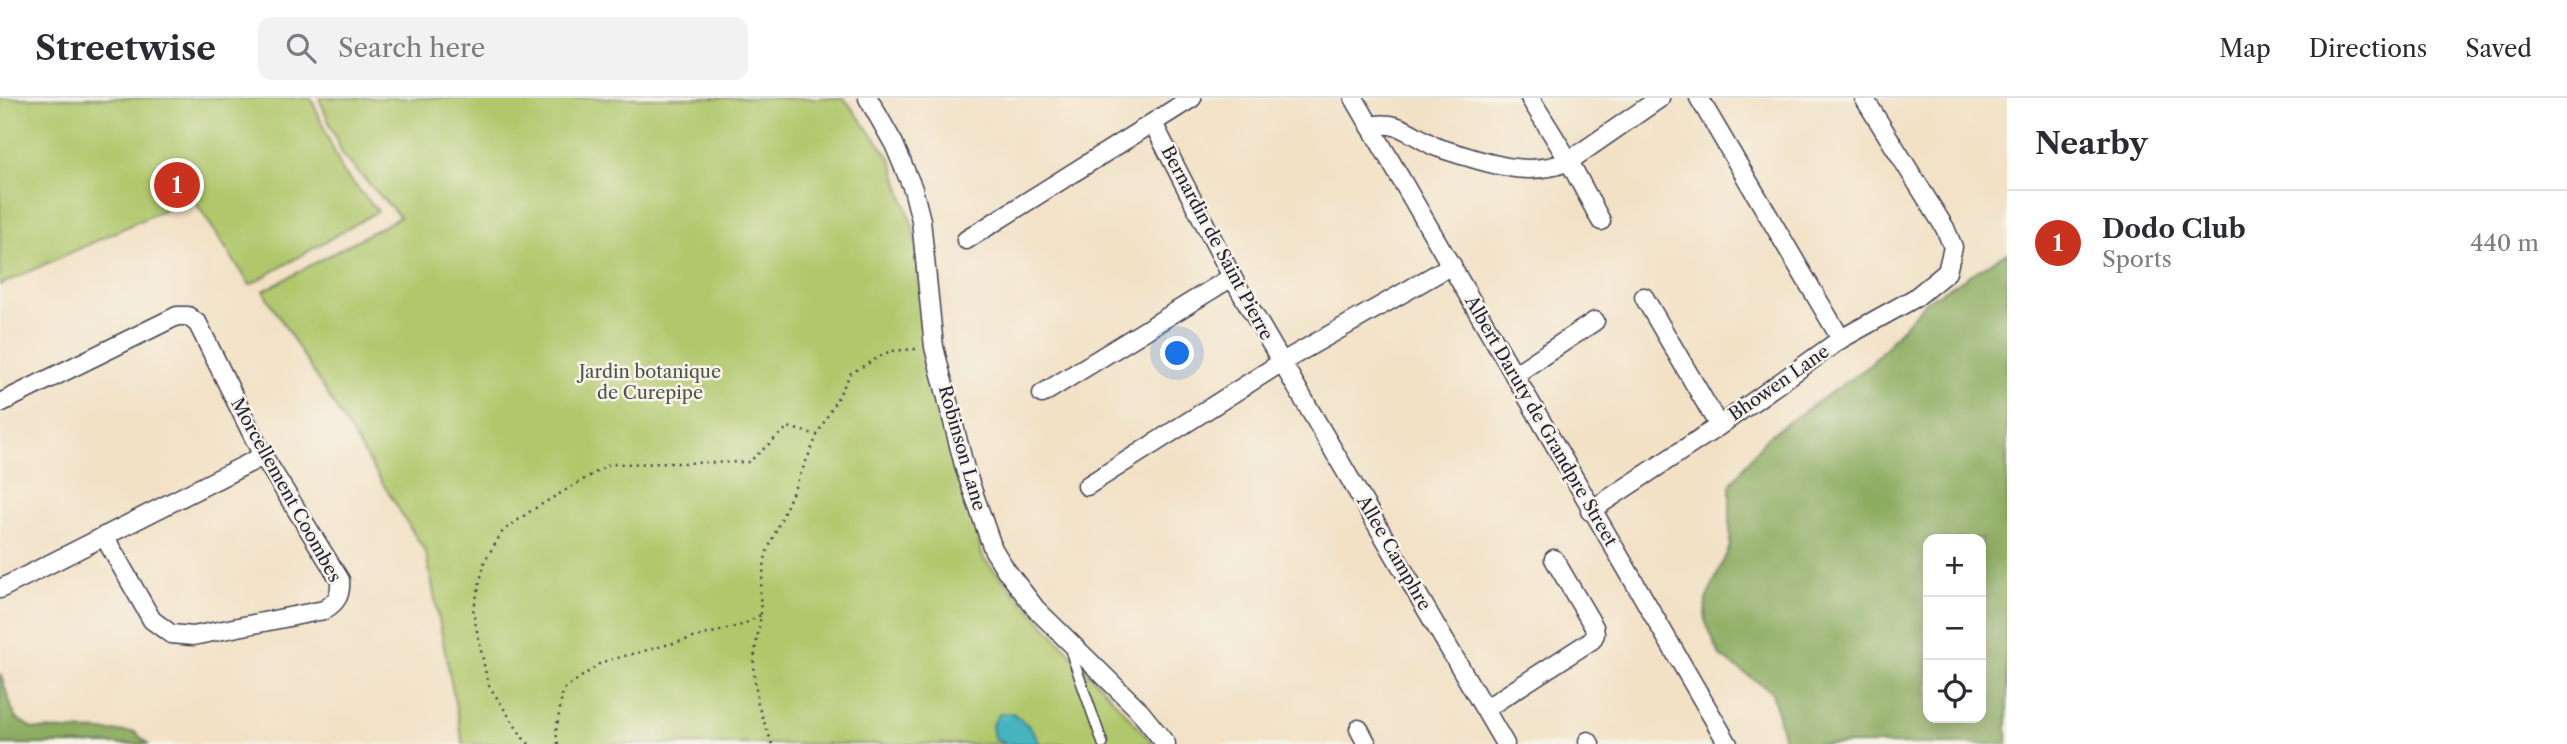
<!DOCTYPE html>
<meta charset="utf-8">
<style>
:root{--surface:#fff;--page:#f2f2f3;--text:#2b2b33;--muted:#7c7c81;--line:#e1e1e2;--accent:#c8321e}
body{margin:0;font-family:"Libre Caslon Text",serif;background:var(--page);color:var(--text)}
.controls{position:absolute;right:21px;bottom:21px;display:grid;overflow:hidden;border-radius:14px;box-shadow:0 4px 18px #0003}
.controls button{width:63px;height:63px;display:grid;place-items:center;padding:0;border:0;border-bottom:2px solid var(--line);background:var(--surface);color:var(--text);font:35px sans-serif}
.you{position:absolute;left:1178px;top:256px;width:24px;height:24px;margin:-18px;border:5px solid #fff;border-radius:50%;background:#1a73e8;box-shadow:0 0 0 10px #1a73e833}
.badge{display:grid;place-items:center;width:46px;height:46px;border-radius:50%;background:var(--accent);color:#fff;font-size:23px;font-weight:700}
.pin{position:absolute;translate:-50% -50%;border:4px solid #fff;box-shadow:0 2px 7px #0006}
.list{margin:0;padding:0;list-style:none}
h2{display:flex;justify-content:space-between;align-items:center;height:91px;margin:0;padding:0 28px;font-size:30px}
h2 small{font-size:23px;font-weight:400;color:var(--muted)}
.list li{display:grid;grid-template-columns:46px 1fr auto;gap:21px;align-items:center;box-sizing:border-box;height:105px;padding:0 28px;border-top:2px solid var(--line)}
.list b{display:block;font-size:26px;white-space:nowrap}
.list p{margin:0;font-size:23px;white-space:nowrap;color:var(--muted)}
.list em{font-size:23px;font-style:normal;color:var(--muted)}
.icon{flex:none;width:38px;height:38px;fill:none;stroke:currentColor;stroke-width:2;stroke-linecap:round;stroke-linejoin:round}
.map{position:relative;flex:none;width:2007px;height:646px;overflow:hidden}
header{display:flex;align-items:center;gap:42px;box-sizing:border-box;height:98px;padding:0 35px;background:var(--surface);border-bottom:2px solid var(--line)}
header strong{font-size:33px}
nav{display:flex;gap:38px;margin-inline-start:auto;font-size:24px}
.search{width:490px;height:63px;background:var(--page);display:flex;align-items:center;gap:18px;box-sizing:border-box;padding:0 24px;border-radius:14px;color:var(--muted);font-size:26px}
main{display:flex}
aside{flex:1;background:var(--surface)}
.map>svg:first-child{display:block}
</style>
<header>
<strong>Streetwise</strong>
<div class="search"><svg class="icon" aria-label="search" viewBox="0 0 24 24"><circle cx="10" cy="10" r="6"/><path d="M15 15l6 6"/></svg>Search here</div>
<nav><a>Map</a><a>Directions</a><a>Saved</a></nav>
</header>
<main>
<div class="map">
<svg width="2007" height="646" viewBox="0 0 2007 646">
<rect width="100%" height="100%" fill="#f7f3e8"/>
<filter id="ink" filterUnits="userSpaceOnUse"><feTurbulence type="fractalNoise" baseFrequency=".0143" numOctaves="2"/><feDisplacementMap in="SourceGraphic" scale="14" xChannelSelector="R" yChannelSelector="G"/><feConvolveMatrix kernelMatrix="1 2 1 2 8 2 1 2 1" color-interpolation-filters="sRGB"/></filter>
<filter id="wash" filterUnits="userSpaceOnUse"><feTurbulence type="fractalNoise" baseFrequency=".00686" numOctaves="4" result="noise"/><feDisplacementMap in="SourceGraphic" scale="28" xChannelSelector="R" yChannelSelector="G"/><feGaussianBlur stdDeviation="1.57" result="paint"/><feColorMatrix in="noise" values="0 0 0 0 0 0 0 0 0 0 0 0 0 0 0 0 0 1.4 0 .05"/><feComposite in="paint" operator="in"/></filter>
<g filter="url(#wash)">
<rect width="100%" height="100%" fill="#f2e1c5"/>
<!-- green -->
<g fill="#b0c76c" stroke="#697454" stroke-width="2">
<path d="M0 0H311L343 74 378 113 250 187 192 99 0 187Z"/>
<path d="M319 0H844L891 61 913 130 931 264 983 460 1154 646H463L426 455 263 193 400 119 343 58Z"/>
</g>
<!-- forest -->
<g fill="#8cac60" stroke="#57674e" stroke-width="2" fill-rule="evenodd">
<path d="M2007 155V646H1785L1772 594 1720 558 1705 522 1706 502 1730 448V387L1767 339 1869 268 1925 204ZM1981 441V620H1928V441Z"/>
<path d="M0 575 15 619 33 631 135 634 148 646H0Z"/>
</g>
<!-- water -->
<path fill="#45b4bf" stroke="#346b7d" stroke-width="2" d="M1013 615 1031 630 1040 646H1006L994 641 992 627 999 616Z"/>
</g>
<g filter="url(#ink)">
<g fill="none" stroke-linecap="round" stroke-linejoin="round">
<defs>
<path id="lane" d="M1072 548V558L1103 646"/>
<g id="street">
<path d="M868 0 894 46 913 91 921 122 934 249 965 371 993 451 1006 472 1036 511 1137 610 1166 646"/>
<path d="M1354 0C1478 216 1602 432 1728 646"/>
<path d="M1530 0 1569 63 1601 123"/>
<path d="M1699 0 1841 241"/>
<path d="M1153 25 1232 179 1505 646"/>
<path d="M1370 28C1399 22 1410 36 1434 48 1444 52 1455 55 1465 58 1500 69 1534 78 1569 63L1660 0"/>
<path d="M966 142 1192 0"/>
<path d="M1644 199 1719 328"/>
<path d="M1514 277 1595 223"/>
<path d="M1042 296 1232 179"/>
<path d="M0 305 177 218H188L198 226 263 358 340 482C341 497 337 504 324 512L193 538 171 536 152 522 104 438"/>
<path d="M1087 388 1282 264 1452 167"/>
<path d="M1590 413 1719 328 1841 241 1915 200 1947 174 1953 149 1945 130 1864 0"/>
<path d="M0 491 263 358"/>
<path d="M1485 611 1592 542 1595 536 1594 529 1554 461"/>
<path d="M1359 631 1367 646"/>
<path d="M1588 643 1590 646"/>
</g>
</defs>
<!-- lane casing -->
<use href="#lane" stroke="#413f50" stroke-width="12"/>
<!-- street casing -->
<use href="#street" stroke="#413f50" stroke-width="21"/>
<!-- path -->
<g stroke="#413f50" stroke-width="2.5" stroke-dasharray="2 5" stroke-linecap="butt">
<path d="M529 646 523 640 488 586 473 514 485 462 503 433 532 412 610 366 749 364 788 329 817 337 851 275 890 253 917 251"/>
<path d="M558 646 556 634 563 592 602 564 742 527 761 517"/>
<path d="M772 646 758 607 753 567 761 517 760 495 766 456 817 338"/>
</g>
<!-- lane -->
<use href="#lane" stroke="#fff" stroke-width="9"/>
<!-- street -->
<use href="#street" stroke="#fff" stroke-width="18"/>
</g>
</g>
<g text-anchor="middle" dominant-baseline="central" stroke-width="5" stroke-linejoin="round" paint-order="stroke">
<!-- street labels -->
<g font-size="18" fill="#22223b" stroke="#f7f3e8">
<text transform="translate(1217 145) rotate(62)">Bernardin de Saint Pierre</text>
<text transform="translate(1779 285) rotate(-35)">Bhowen Lane</text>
<text transform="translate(1541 323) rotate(60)">Albert Daruty de Grandpre Street</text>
<text transform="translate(962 350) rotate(74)">Robinson Lane</text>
<text transform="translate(286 392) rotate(61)">Morcellement Coombes</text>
<text transform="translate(1394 455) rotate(60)">Allee Camphre</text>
</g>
<!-- park labels -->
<g font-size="18" fill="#4d544a" stroke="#f7f3e8">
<text x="650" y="274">Jardin botanique<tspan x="650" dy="21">de Curepipe</tspan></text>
</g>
</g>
</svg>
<div class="controls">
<button>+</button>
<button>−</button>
<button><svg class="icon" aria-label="locate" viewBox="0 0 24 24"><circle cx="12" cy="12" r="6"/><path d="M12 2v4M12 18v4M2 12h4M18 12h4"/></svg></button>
</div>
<div class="you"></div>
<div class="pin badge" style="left:177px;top:87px">1</div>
</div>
<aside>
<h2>Nearby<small></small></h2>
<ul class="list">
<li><span class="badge">1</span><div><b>Dodo Club</b><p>Sports</p></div><em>440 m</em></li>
</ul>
</aside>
</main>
